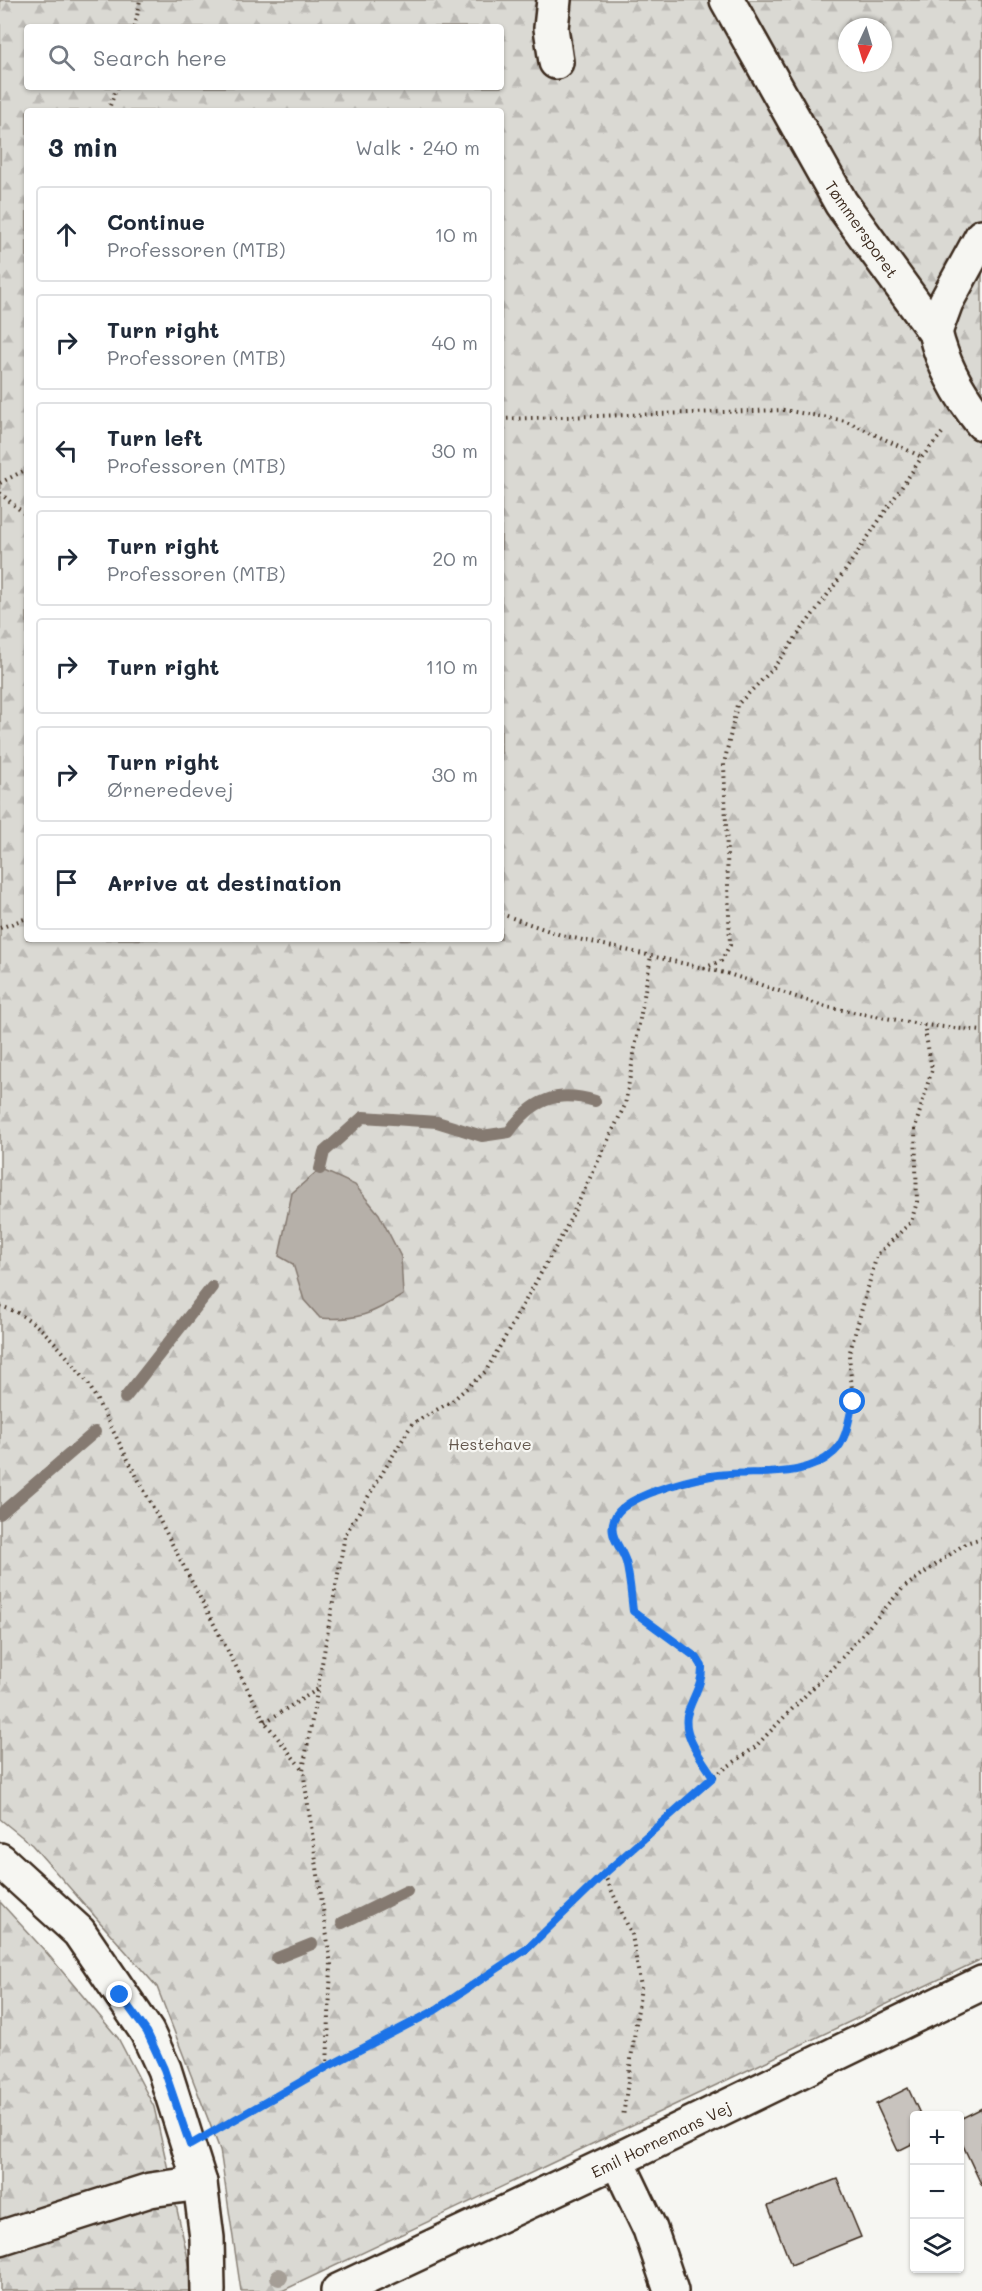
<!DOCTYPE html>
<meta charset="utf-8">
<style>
:root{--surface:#fff;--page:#f6f6f7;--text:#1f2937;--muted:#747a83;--line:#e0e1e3}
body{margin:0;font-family:Mali,sans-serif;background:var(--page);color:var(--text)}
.controls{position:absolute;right:18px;bottom:18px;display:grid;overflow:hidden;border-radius:6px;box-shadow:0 2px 4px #0004}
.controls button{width:54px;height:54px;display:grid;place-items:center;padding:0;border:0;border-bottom:2px solid var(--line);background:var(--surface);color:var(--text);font:30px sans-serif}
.compass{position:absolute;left:838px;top:18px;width:54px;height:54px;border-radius:50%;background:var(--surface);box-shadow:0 2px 4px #0004;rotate:184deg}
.stop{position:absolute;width:18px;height:18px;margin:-14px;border:4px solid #1a73e8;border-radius:50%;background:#fff}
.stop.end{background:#1a73e8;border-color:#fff;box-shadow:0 2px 6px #0008}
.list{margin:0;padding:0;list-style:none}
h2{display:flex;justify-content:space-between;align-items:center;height:78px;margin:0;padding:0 24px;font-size:26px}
h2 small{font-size:20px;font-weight:400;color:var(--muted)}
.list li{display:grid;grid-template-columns:39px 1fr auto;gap:18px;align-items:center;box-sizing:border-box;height:96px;margin:0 12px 12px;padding:0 12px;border:2px solid var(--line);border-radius:6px}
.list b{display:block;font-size:22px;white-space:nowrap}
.list p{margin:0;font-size:20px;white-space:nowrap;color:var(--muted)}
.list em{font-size:20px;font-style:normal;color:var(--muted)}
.icon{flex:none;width:33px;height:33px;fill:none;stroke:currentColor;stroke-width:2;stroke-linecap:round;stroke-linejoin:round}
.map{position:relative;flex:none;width:982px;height:2291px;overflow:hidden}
.search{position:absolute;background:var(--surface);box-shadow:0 2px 4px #0004;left:24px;top:24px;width:480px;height:66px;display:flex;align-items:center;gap:15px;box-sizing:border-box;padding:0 21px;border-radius:6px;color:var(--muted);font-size:22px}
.panel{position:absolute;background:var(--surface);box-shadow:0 2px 4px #0004;left:24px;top:108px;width:480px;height:834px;border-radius:6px}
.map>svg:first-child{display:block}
</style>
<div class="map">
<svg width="982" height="2291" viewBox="0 0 982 2291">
<defs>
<pattern id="forest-firs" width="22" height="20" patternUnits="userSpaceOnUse" patternTransform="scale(1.5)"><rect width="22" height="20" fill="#dad9d3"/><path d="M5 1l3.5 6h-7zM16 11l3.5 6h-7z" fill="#bcbab5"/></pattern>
</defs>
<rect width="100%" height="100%" fill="#f6f6f2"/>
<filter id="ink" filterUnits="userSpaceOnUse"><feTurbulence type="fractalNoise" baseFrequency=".0167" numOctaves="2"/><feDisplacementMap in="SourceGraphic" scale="12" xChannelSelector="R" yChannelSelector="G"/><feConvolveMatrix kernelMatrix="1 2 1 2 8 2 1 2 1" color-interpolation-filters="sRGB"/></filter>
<g filter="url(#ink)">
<!-- forest -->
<g fill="url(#forest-firs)" stroke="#8a8278" stroke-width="1.5" fill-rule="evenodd">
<path d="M0 0H982V1959L282 2291H241L220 2150 157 1987 32 1845 0 1819ZM27 27H501V87H27ZM847 27H883V63H847ZM27 111H501V939H27Z"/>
<path d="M0 1902 46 1952 118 2038 154 2107 193 2281 191 2291H0Z"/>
</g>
<!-- water -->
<path fill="#b6b0a9" stroke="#857a71" stroke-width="1.5" d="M320 1169 355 1185 379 1214 401 1257 403 1295C372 1314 356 1321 320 1318L304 1300 293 1264 279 1256 292 1193Z"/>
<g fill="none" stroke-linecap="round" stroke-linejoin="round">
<!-- stream -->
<g stroke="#857a71" stroke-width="12">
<path d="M320 1169 324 1152 363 1117 437 1122 482 1136 509 1132C532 1100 557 1089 595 1101"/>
<path d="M125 1398 212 1287"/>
<path d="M0 1514 95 1432"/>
<path d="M342 1923 407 1891"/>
<path d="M277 1958 312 1944"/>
</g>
</g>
<!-- building -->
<g fill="#c8c3be" stroke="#3b2a1e" stroke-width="1.5">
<path d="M908 2088 921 2116H914V2143L898 2151 876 2104Z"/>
<path d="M982 2108V2186L960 2139V2119Z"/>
<path d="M837 2179 861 2237 791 2265 768 2206Z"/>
</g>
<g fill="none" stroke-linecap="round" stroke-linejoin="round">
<defs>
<g id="minor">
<path d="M554 0 551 28 556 62"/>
<path d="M727 0 841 203 935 332C943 366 960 396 982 423"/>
<path d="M935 332 946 302 982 236"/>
<path d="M0 1860 79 1932 147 2032 164 2069 200 2183 207 2238 208 2291"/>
<path d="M617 2160 650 2229 671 2291"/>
<path d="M0 2238 150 2190 200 2183"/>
<path d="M338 2291 617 2160 982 1983"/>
</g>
</defs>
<!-- minor casing -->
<use href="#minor" stroke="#3b2a1e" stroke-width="38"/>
<!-- path -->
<g stroke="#3b2a1e" stroke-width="4" stroke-dasharray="1.5 4.5" stroke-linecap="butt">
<path d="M135 27 140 0"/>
<path d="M108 111 117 87"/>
<path d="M501 419 784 410 846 421 922 457"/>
<path d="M0 483 27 469"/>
<path d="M0 493 27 516"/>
<path d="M501 914 561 935 729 974 826 1007 924 1025 982 1031"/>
<path d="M0 928 27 918"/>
<path d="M704 968 721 961 730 945 724 764 737 705 771 671 845 571 922 457 943 432"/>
<path d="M0 1306C39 1317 64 1353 88 1383L265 1722 303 1770"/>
<path d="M265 1722 318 1689"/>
<path d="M713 1777C703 1760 683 1737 687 1716 691 1698 703 1684 702 1666L697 1658 633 1611 626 1561 613 1536 614 1521 620 1508 648 1494 711 1475 789 1471 822 1462 836 1451 846 1434 853 1402 849 1355 877 1255 911 1222 917 1202 915 1128 932 1069 924 1025"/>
<path d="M604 1874 632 1935 641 1987 623 2117"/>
<path d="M327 2067 331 1965 303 1770 345 1535 412 1424 452 1401 486 1371 564 1232 625 1105 651 956"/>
<path d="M219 2128 327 2067 433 2011 528 1949 604 1874 713 1777 754 1748 837 1663 903 1588 966 1543 982 1538"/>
</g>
<!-- minor -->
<use href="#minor" stroke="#f6f6f2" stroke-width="33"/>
</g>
<!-- trees -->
<circle fill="#a59e96" cx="279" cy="2277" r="9"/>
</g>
<g fill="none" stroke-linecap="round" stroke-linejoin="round" filter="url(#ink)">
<!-- route -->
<path stroke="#1a73e8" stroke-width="8" d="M120 1995 147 2032 164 2069 190 2145 327 2067 434 2011 528 1948 604 1874 713 1777C703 1760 683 1737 687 1716 691 1699 703 1685 702 1666L697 1658 633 1611C631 1595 630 1577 626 1562 621 1546 608 1537 614 1519 622 1496 688 1480 711 1476 750 1469 802 1482 834 1452 847 1440 849 1418 853 1402"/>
</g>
<g text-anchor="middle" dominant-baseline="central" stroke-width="4.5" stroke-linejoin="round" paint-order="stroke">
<!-- street labels -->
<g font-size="16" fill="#3b2a1e" stroke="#f6f6f2">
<text transform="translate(862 229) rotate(55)">Tømmersporet</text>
<text transform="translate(661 2139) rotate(-26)">Emil Hornemans Vej</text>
</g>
<!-- park labels -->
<g font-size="16" fill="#63564b" stroke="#f6f6f2">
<text x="490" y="1443">Hestehave</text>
</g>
</g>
</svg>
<div class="controls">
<button>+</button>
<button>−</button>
<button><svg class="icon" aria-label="layers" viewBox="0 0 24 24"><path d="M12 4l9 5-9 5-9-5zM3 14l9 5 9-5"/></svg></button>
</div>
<svg class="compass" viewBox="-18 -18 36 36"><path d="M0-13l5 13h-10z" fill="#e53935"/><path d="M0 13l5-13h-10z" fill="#747a83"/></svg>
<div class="stop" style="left:853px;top:1402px"></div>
<div class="stop end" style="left:120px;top:1995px"></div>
<div class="search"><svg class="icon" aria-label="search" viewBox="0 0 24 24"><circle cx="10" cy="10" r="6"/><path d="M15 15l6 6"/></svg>Search here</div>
<section class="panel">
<h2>3 min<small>Walk · 240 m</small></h2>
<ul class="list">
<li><svg class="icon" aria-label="ahead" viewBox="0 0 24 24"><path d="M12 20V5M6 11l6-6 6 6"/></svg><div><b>Continue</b><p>Professoren (MTB)</p></div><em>10 m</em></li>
<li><svg class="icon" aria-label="right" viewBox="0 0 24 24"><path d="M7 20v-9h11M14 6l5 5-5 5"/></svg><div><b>Turn right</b><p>Professoren (MTB)</p></div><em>40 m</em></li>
<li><svg class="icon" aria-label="left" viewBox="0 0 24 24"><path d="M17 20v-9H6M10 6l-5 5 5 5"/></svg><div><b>Turn left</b><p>Professoren (MTB)</p></div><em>30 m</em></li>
<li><svg class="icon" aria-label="right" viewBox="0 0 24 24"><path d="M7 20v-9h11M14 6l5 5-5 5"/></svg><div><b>Turn right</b><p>Professoren (MTB)</p></div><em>20 m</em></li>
<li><svg class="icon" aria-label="right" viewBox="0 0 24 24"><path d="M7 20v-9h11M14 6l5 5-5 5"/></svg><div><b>Turn right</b></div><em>110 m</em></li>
<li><svg class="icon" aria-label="right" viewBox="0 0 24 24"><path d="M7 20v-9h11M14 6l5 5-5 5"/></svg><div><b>Turn right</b><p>Ørneredevej</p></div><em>30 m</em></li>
<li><svg class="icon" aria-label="arrive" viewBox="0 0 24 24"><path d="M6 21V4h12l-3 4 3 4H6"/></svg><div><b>Arrive at destination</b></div></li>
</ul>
</section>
</div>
